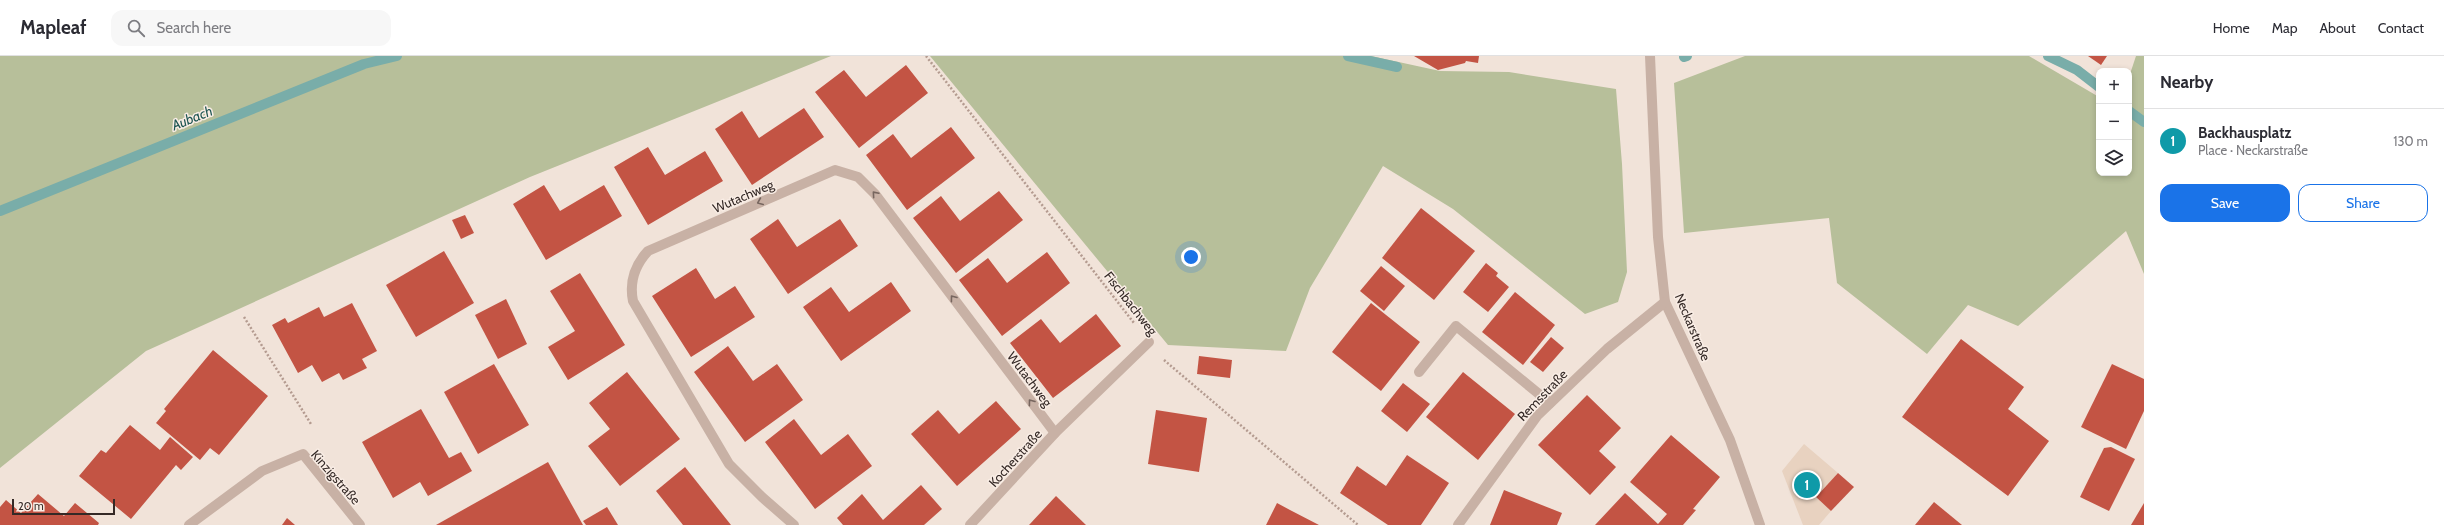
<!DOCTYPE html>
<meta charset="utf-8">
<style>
:root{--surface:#fff;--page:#f7f7f7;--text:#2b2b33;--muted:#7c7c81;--line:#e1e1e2;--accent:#1a73e8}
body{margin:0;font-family:Cabin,sans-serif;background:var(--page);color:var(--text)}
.controls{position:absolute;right:12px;top:12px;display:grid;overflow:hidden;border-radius:8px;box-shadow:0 2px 6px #0003}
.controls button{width:36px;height:36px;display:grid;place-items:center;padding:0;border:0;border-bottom:1px solid var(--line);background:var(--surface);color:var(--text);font:20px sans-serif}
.scale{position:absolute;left:12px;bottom:10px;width:103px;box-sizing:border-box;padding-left:4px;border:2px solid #342926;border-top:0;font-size:11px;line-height:14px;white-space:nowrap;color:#342926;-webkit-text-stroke:3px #f9ede5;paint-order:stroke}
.you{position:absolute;left:1191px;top:201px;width:14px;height:14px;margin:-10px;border:3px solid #fff;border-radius:50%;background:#1a73e8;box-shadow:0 0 0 6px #1a73e833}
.badge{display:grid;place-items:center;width:26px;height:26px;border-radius:50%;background:var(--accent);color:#fff;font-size:13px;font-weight:700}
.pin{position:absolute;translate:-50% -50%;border:2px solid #fff;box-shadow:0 1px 4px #0006}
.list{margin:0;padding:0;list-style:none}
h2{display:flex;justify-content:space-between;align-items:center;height:52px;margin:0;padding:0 16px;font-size:17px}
h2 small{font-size:13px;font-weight:400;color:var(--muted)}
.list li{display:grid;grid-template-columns:26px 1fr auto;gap:12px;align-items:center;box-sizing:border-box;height:64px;padding:0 16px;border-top:1px solid var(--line)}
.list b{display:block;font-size:15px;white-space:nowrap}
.list p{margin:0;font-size:13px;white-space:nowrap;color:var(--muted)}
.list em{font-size:13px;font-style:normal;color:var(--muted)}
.actions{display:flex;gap:8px;padding:12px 16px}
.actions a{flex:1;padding:9px 0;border:1px solid var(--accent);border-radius:12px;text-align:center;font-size:14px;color:var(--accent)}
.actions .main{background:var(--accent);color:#fff}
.icon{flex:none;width:22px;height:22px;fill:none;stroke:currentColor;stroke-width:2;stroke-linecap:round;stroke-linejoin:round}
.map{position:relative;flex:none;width:2144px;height:469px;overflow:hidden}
header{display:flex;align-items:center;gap:24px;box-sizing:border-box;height:56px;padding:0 20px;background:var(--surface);border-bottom:1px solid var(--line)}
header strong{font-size:19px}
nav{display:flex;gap:22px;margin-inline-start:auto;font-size:14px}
.search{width:280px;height:36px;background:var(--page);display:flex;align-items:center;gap:10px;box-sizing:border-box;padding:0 14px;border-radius:12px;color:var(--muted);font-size:15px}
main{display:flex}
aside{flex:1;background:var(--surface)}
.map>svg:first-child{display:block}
</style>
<header>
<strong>Mapleaf</strong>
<div class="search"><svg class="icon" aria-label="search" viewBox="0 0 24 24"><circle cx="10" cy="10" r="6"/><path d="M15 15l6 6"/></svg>Search here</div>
<nav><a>Home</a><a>Map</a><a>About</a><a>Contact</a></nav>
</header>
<main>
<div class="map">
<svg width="2144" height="469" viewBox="0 0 2144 469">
<rect width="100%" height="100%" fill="#f1e3d9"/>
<!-- green -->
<g fill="#b7bf9a">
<path d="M0 0H831L530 121 146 295 0 412Z"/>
<path d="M930 0H1371L1440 15 1509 16 1616 33 1622 108 1627 216 1618 246 1585 258 1453 153 1383 110 1310 232 1286 295 1168 289Z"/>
<path d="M1745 0H2029L2099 41V117H2129V21L2136 0H2144V218L2126 175 2018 270 1968 249 1927 298 1837 227 1829 162 1684 177 1674 27Z"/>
</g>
<!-- plaza -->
<path fill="#e8d2c0" d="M1804 388 1838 417 1816 441 1831 455 1819 469H1803L1782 415Z"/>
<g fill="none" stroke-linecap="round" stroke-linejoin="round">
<!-- stream -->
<g stroke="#79ada9" stroke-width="10">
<path d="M1348 0 1397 11"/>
<path d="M2048 0 2077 14 2099 31"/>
<path d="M1684 1 1687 0"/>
<path d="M2129 55 2144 66"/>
<path d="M0 155 364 8 397 0"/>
</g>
</g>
<!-- building -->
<g fill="#c35444">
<path d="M1414 0H1479L1478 7 1466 5 1465 7 1438 14Z"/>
<path d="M2088 0H2107L2101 9Z"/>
<path d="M906 9 928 37 859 92 815 36 844 14 866 41Z"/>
<path d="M804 52 824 81 752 129 715 73 742 55 759 82Z"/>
<path d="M951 71 975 102 907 154 866 99 893 78 911 102Z"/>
<path d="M648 91 665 119 705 95 723 125 648 169 614 111Z"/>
<path d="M544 129 560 155 604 129 622 160 546 204 513 148Z"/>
<path d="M999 135 1023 164 956 217 913 162 941 140 960 165Z"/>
<path d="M1421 152 1475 195 1434 244 1382 202Z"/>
<path d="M465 159 474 177 461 183 452 164Z"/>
<path d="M778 163 797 191 840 163 858 190 788 238 750 183Z"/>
<path d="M444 195 474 247 416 281 386 229Z"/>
<path d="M1047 196 1070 227 1002 280 959 224 988 202 1007 227Z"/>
<path d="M1486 207 1498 217 1496 220 1509 231 1488 256 1463 236Z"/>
<path d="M1381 210 1405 230 1384 255 1360 235Z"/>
<path d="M696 212 715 243 735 230 755 261 691 301 652 240Z"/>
<path d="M580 217 625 289 568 324 548 291 575 275 550 235Z"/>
<path d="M891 226 911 255 841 305 803 251 831 231 849 256Z"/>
<path d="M1515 236 1555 269 1523 309 1482 276Z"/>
<path d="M506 243 527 288 498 303 475 259Z"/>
<path d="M352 247 377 295 362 303 367 312 343 324 339 317 322 326 312 309 298 317 272 269 285 262 288 267 319 251 324 261Z"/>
<path d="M1371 247 1420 286 1381 335 1332 296Z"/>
<path d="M1096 258 1121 290 1053 342 1010 287 1041 263 1060 287Z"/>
<path d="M1551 281 1564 292 1543 316 1530 306Z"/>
<path d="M1961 283 2024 331 2008 353 2049 385 2008 440 1902 361Z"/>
<path d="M728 290 753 325 777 308 803 344 745 386 694 316Z"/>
<path d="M213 294 268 340 219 399 210 392 200 404 156 367 166 355 164 353Z"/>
<path d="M1199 300 1232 304 1230 322 1197 318Z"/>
<path d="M494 308 529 369 478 398 444 336Z"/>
<path d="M2112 308 2144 323V355L2126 393 2081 371Z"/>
<path d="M627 316 680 383 620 430 588 390 610 373 589 347Z"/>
<path d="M1463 316 1515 358 1478 404 1426 361Z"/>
<path d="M1403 327 1430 348 1407 376 1381 355Z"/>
<path d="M1587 339 1621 372 1599 395 1616 411 1590 439 1538 389Z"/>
<path d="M996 345 1021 373 957 430 911 378 938 354 959 378Z"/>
<path d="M421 353 449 402 461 396 472 415 428 440 420 426 393 442 362 386Z"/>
<path d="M1156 354 1207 362 1199 416 1148 408Z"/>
<path d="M794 363 821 399 848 378 872 410 815 453 765 386Z"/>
<path d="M130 369 160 394 170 381 193 401 181 414 176 409 131 463 79 420 101 394 106 397Z"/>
<path d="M1671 379 1720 421 1693 453 1696 454 1683 469H1595L1625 437 1658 468 1667 458 1630 426Z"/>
<path d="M2111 391 2135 403 2109 455 2080 441 2104 392Z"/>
<path d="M1407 399 1449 427 1421 469H1388L1340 437 1357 410 1386 430Z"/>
<path d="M548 406 583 469H436Z"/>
<path d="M685 411 731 469H683L656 435Z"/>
<path d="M1838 417 1854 431 1831 455 1816 441Z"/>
<path d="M921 429 942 453 924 469H843L837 462 862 438 883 464Z"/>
<path d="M1504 434 1562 457 1557 469H1490Z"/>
<path d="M38 438 64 460 75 447 99 467 98 469H0V451L6 444 21 457Z"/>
<path d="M1056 440 1086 469H1029Z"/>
<path d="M1934 446 1962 469H1915Z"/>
<path d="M1277 447 1290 454 1319 469H1266Z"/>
<path d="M2144 447V469H2131Z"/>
<path d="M607 451 618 469H586L583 465Z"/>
<path d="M287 462 295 469H282Z"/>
</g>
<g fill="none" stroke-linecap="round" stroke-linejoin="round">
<!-- path -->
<g stroke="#b49b90" stroke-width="2.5" stroke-dasharray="2 2" stroke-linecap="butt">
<path d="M926 0 1134 267"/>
<path d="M244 261 311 368"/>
<path d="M1164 304 1358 469"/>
</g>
<!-- minor -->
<g stroke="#c8b1a5" stroke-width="10">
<path d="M1650 0 1658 181 1665 246 1730 384 1760 469"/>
<path d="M1419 316 1456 270 1550 347"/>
<path d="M189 469 262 415 303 398 360 469"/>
<path d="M794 469 762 441 729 408 633 245C629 225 635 209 648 195L835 114 858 121 875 138 1055 377"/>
<path d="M970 469 1055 377 1149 286"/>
<path d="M1458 469 1537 360 1607 293 1665 246"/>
</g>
</g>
<!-- one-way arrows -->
<defs><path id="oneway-chevron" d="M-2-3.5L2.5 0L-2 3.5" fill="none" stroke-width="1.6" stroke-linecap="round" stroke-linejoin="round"/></defs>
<g stroke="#77665f">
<use href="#oneway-chevron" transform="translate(875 138) rotate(-131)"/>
<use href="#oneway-chevron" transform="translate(760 146) rotate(157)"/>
<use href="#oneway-chevron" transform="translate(953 242) rotate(-127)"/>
<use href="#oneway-chevron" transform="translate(1031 346) rotate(-127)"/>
</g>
<g text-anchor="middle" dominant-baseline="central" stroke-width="3" stroke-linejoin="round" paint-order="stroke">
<!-- street labels -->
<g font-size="13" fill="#342926" stroke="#f9ede5">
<text transform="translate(743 140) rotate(-23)">Wutachweg</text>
<text transform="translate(1131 247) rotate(52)">Fischbachweg</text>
<text transform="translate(1693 271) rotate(67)">Neckarstraße</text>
<text transform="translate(1030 323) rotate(53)">Wutachweg</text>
<text transform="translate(1542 339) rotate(-46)">Remsstraße</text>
<text transform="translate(1015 402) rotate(-48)">Kocherstraße</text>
<text transform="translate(336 421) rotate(49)">Kinzigstraße</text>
</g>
<!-- water labels -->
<g font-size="14" font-style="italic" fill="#1d5552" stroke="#f9ede5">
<text transform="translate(192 62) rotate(-22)">Aubach</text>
</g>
</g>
</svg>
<div class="controls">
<button>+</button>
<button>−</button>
<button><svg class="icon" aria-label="layers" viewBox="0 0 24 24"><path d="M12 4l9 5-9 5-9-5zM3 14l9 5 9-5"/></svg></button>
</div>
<div class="scale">20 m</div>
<div class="you"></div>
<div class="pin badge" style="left:1807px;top:429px;background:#0f9aa8">1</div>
</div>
<aside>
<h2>Nearby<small></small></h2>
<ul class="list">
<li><span class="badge" style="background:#0f9aa8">1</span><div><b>Backhausplatz</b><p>Place · Neckarstraße</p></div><em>130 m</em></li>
</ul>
<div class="actions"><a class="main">Save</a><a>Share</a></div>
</aside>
</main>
